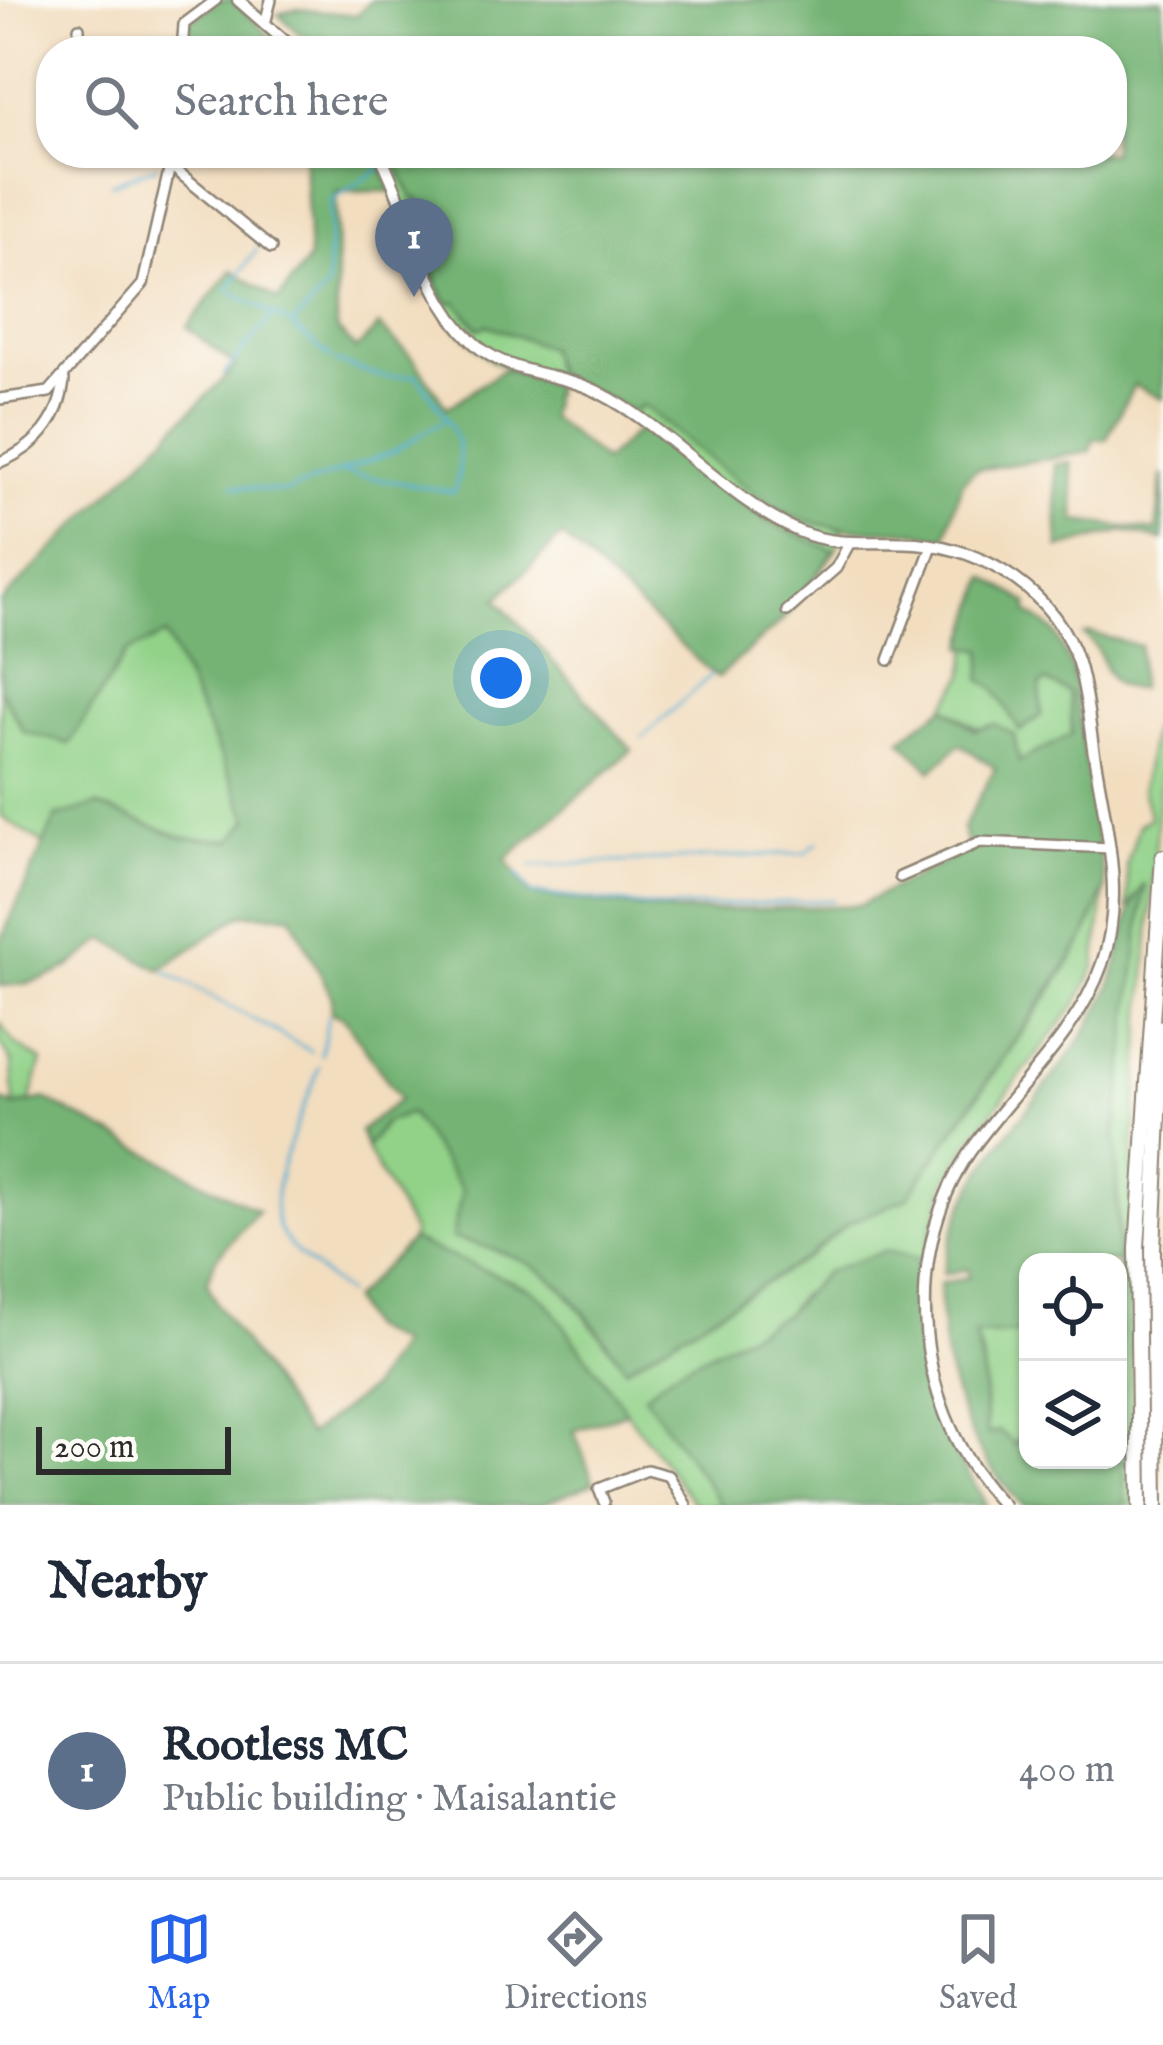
<!DOCTYPE html>
<meta charset="utf-8">
<style>
:root{--surface:#fff;--page:#f2f2f3;--text:#1f2937;--muted:#747a83;--line:#e0e1e3;--accent:#2563eb}
body{margin:0;font-family:"IM FELL English",serif;background:var(--page);color:var(--text)}
.controls{position:absolute;right:36px;bottom:36px;display:grid;overflow:hidden;border-radius:24px;box-shadow:0 3px 9px #0004}
.controls button{width:108px;height:108px;display:grid;place-items:center;padding:0;border:0;border-bottom:3px solid var(--line);background:var(--surface);color:var(--text);font:60px sans-serif}
.scale{position:absolute;left:36px;bottom:30px;width:195px;box-sizing:border-box;padding-left:12px;border:6px solid #2b2b2b;border-top:0;font-size:33px;line-height:42px;white-space:nowrap;color:#2b2b2b;-webkit-text-stroke:9px #fdfcf7;paint-order:stroke}
.you{position:absolute;left:501px;top:678px;width:42px;height:42px;margin:-30px;border:9px solid #fff;border-radius:50%;background:#1a73e8;box-shadow:0 0 0 18px #1a73e833}
.badge{display:grid;place-items:center;width:78px;height:78px;border-radius:50%;background:var(--accent);color:#fff;font-size:39px;font-weight:700}
.pin{position:absolute;translate:-50% -99px;filter:drop-shadow(0 3px 6px #0008)}
.pin::after{content:'';position:absolute;top:63px;width:42px;height:36px;background:inherit;clip-path:polygon(0 0,100% 0,50% 100%)}
.list{margin:0;padding:0;list-style:none}
h2{display:flex;justify-content:space-between;align-items:center;height:156px;margin:0;padding:0 48px;font-size:51px}
h2 small{font-size:39px;font-weight:400;color:var(--muted)}
.list li{display:grid;grid-template-columns:78px 1fr auto;gap:36px;align-items:center;box-sizing:border-box;height:216px;padding:0 48px;border-top:3px solid var(--line)}
.list b{display:block;font-size:45px;white-space:nowrap}
.list p{margin:0;font-size:39px;white-space:nowrap;color:var(--muted)}
.list em{font-size:39px;font-style:normal;color:var(--muted)}
.icon{flex:none;width:66px;height:66px;fill:none;stroke:currentColor;stroke-width:2;stroke-linecap:round;stroke-linejoin:round}
.map{position:relative;flex:none;width:1163px;height:1505px;overflow:hidden}
.search{position:absolute;background:var(--surface);box-shadow:0 3px 9px #0004;left:36px;right:36px;top:36px;height:132px;display:flex;align-items:center;gap:30px;box-sizing:border-box;padding:0 42px;border-radius:48px;color:var(--muted);font-size:45px}
.sheet{height:372px;background:var(--surface)}
nav{display:flex;justify-content:space-around;align-items:center;box-sizing:border-box;height:168px;border-top:3px solid var(--line);background:var(--surface);font-size:33px;color:var(--muted)}
nav a{display:grid;justify-items:center;gap:6px}
nav .on{color:var(--accent)}
.map>svg:first-child{display:block}
</style>
<div class="map">
<svg width="1163" height="1505" viewBox="0 0 1163 1505">
<rect width="100%" height="100%" fill="#fdfcf7"/>
<filter id="ink" filterUnits="userSpaceOnUse"><feTurbulence type="fractalNoise" baseFrequency=".00833" numOctaves="2"/><feDisplacementMap in="SourceGraphic" scale="24" xChannelSelector="R" yChannelSelector="G"/><feConvolveMatrix kernelMatrix="1 2 1 2 8 2 1 2 1" color-interpolation-filters="sRGB"/></filter>
<filter id="wash" filterUnits="userSpaceOnUse"><feTurbulence type="fractalNoise" baseFrequency=".004" numOctaves="4" result="noise"/><feDisplacementMap in="SourceGraphic" scale="48" xChannelSelector="R" yChannelSelector="G"/><feGaussianBlur stdDeviation="2.7" result="paint"/><feColorMatrix in="noise" values="0 0 0 0 0 0 0 0 0 0 0 0 0 0 0 0 0 1.4 0 .05"/><feComposite in="paint" operator="in"/></filter>
<g filter="url(#wash)">
<rect width="100%" height="100%" fill="#f2ddbf"/>
<!-- green -->
<g fill="#91d188" stroke="#5e7e5a" stroke-width="3">
<path d="M375 153H391L412 198H419C428 245 446 293 478 329L488 325 548 348 555 363 642 405 785 512 843 530 835 551 766 521 599 397 493 362 452 324Z"/>
<path d="M165 634 249 819 233 840 184 838 97 806 56 817 44 844 0 816V689L24 732 69 743 127 653Z"/>
<path d="M969 647 984 648 995 688 1020 731 1041 715 1040 685 1046 681 1070 693 1072 734 1019 762 1013 750 944 707 964 677Z"/>
<path d="M1157 698 1163 699V747L1134 1136 1130 1333 1134 1505H1125L1116 1134 1143 886 1128 908 1127 864 1139 824 1150 818 1142 789Z"/>
<path d="M1105 888 1095 967 1078 1002 972 1138 946 1182 920 1273 917 1258 802 1293 786 1314 674 1371 645 1395 722 1505H695L546 1302 530 1289 411 1240 413 1233 366 1148 384 1123 410 1112 462 1190 453 1238C562 1264 559 1287 626 1368L806 1258 848 1223 907 1198 1053 989 1085 938Z"/>
<path d="M0 1023 15 1044 42 1061 30 1102 14 1106 12 1062 0 1043Z"/>
<path d="M1028 1333V1422L1015 1445 987 1434 983 1359 974 1334Z"/>
</g>
<!-- forest -->
<g fill="#74b374" stroke="#506f50" stroke-width="3">
<path d="M219 0H232L286 51 272 43 257 51H183L185 25Z"/>
<path d="M371 0H1163V399L1134 385 1106 440 1094 439 1090 452 975 470 962 482 945 539C903 524 861 535 818 524 759 509 691 442 642 405L635 412 554 374 548 348 488 325 479 329 456 302 447 303 418 239 425 232 419 199 413 198 391 153H1112V51H319L278 14 297 9 357 15Z"/>
<path d="M304 153H375L392 191 336 192 337 329 356 349 379 326 414 359 447 408 504 369 554 385 549 417 604 461 641 427 766 521 835 551 784 619 717 678 562 536 497 599 632 750 506 859 530 894 678 912 860 905 968 850 963 828 995 768 960 744 931 771 901 739 944 707 975 730 995 724 1014 735 1019 762 1072 734 1069 693 1046 681 1040 685 1041 715 1020 731 994 688 981 680 984 649 964 647 986 577 1028 603V612L1055 632 1072 670 1105 888 1085 938 907 1198 848 1223 806 1258 625 1368C566 1286 554 1262 452 1238L462 1190 410 1113 384 1123 366 1148 360 1131 400 1099 344 1018 331 1013 332 997 291 915 242 914 160 970 105 939C71 969 46 985 0 986V942L56 817 97 805 184 838 232 840 249 819 166 635 126 653 69 744 24 732 0 689V603L236 366 187 327 232 270 278 300 309 259Z"/>
<path d="M1071 463 1076 521 1156 531 1163 474V540L1123 531 1059 548 1055 464Z"/>
<path d="M1090 633 1140 646 1139 689C1094 688 1113 656 1084 635Z"/>
<path d="M1145 883 1116 1134 1118 1262H1028V1333L974 1335C985 1365 983 1400 987 1434L1000 1431 1015 1445 1028 1422V1460H1118V1267L1125 1505H1022C962 1443 939 1369 940 1284L969 1277 968 1269 943 1274C963 1149 1055 1100 1106 996 1124 959 1121 918 1145 883Z"/>
<path d="M45 1099 258 1211 216 1258 207 1282 216 1303 308 1435 370 1389 399 1344 367 1328 351 1300 411 1240 530 1289 547 1302 627 1412 574 1431 594 1483 538 1505H0V1100L15 1106Z"/>
<path d="M885 1251 918 1258C924 1314 915 1370 939 1424 951 1453 974 1477 986 1505H722L644 1395 674 1371 786 1314 825 1272Z"/>
</g>
<g fill="none" stroke-linecap="round" stroke-linejoin="round">
<!-- stream -->
<g stroke="#54aed1" stroke-width="3">
<path d="M404 161 434 153"/>
<path d="M111 184 157 166"/>
<path d="M257 249 228 290 292 325 331 358"/>
<path d="M292 325 327 289 331 201 381 168"/>
<path d="M336 362 384 377 416 375C445 415 471 441 454 492L340 472"/>
<path d="M224 374 272 316"/>
<path d="M233 486 285 492 393 452 446 419"/>
<path d="M642 738 711 675"/>
<path d="M531 866 805 853 818 842"/>
<path d="M517 873 531 893 664 908 833 900"/>
<path d="M165 971 311 1051"/>
<path d="M321 1055 328 1016"/>
<path d="M319 1067C307 1106 262 1188 279 1229 289 1252 327 1276 346 1294"/>
</g>
</g>
</g>
<g filter="url(#ink)">
<g fill="none" stroke-linecap="round" stroke-linejoin="round">
<defs>
<g id="minor">
<path d="M265 24 271 0"/>
<path d="M79 28V51"/>
<path d="M182 51 184 24 216 0"/>
<path d="M171 166 271 248"/>
<path d="M0 399 49 392 143 284 173 153"/>
<path d="M0 462C36 448 60 420 64 380"/>
<path d="M787 611 836 568 849 544"/>
<path d="M889 660 932 546"/>
<path d="M900 877 980 842 1110 848"/>
<path d="M604 1502 599 1489 647 1470 669 1476 686 1505"/>
</g>
<g id="major">
<path d="M238 0 296 51"/>
<path d="M379 153C413 216 419 291 473 342 509 377 559 371 600 393 671 429 724 498 798 531 837 548 875 540 916 543 987 549 1056 594 1078 663 1087 692 1089 724 1094 754 1105 823 1126 896 1102 964 1077 1036 1012 1091 969 1153 898 1257 915 1416 1003 1505"/>
</g>
<g id="highway">
<path d="M1140 1505 1137 1248 1163 857"/>
<path d="M1156 1505 1153 1249 1163 1027"/>
</g>
</defs>
<!-- minor casing -->
<use href="#minor" stroke="#8e8475" stroke-width="14"/>
<!-- major casing -->
<use href="#major" stroke="#8e8475" stroke-width="15"/>
<!-- highway casing -->
<use href="#highway" stroke="#8e8475" stroke-width="18"/>
<!-- minor -->
<use href="#minor" stroke="#fff" stroke-width="9"/>
<!-- major -->
<use href="#major" stroke="#fff" stroke-width="10"/>
<!-- highway -->
<use href="#highway" stroke="#fff" stroke-width="14"/>
</g>
</g>
</svg>
<div class="controls">
<button><svg class="icon" aria-label="locate" viewBox="0 0 24 24"><circle cx="12" cy="12" r="6"/><path d="M12 2v4M12 18v4M2 12h4M18 12h4"/></svg></button>
<button><svg class="icon" aria-label="layers" viewBox="0 0 24 24"><path d="M12 4l9 5-9 5-9-5zM3 14l9 5 9-5"/></svg></button>
</div>
<div class="scale">200 m</div>
<div class="you"></div>
<div class="pin badge" style="left:414px;top:297px;background:#5c6f8a">1</div>
<div class="search"><svg class="icon" aria-label="search" viewBox="0 0 24 24"><circle cx="10" cy="10" r="6"/><path d="M15 15l6 6"/></svg>Search here</div>
</div>
<section class="sheet">
<h2>Nearby<small></small></h2>
<ul class="list">
<li><span class="badge" style="background:#5c6f8a">1</span><div><b>Rootless MC</b><p>Public building · Maisalantie</p></div><em>400 m</em></li>
</ul>
</section>
<nav>
<a class="on"><svg class="icon" aria-label="map" viewBox="0 0 24 24"><path d="M3 6l6-2 6 2 6-2v14l-6 2-6-2-6 2zM9 4v14M15 6v14"/></svg>Map</a>
<a><svg class="icon" aria-label="directions" viewBox="0 0 24 24"><path d="M12 3l9 9-9 9-9-9zM9 14v-3h6M13 9l2 2-2 2"/></svg>Directions</a>
<a><svg class="icon" aria-label="saved" viewBox="0 0 24 24"><path d="M7 4h10v16l-5-4-5 4z"/></svg>Saved</a>
</nav>
